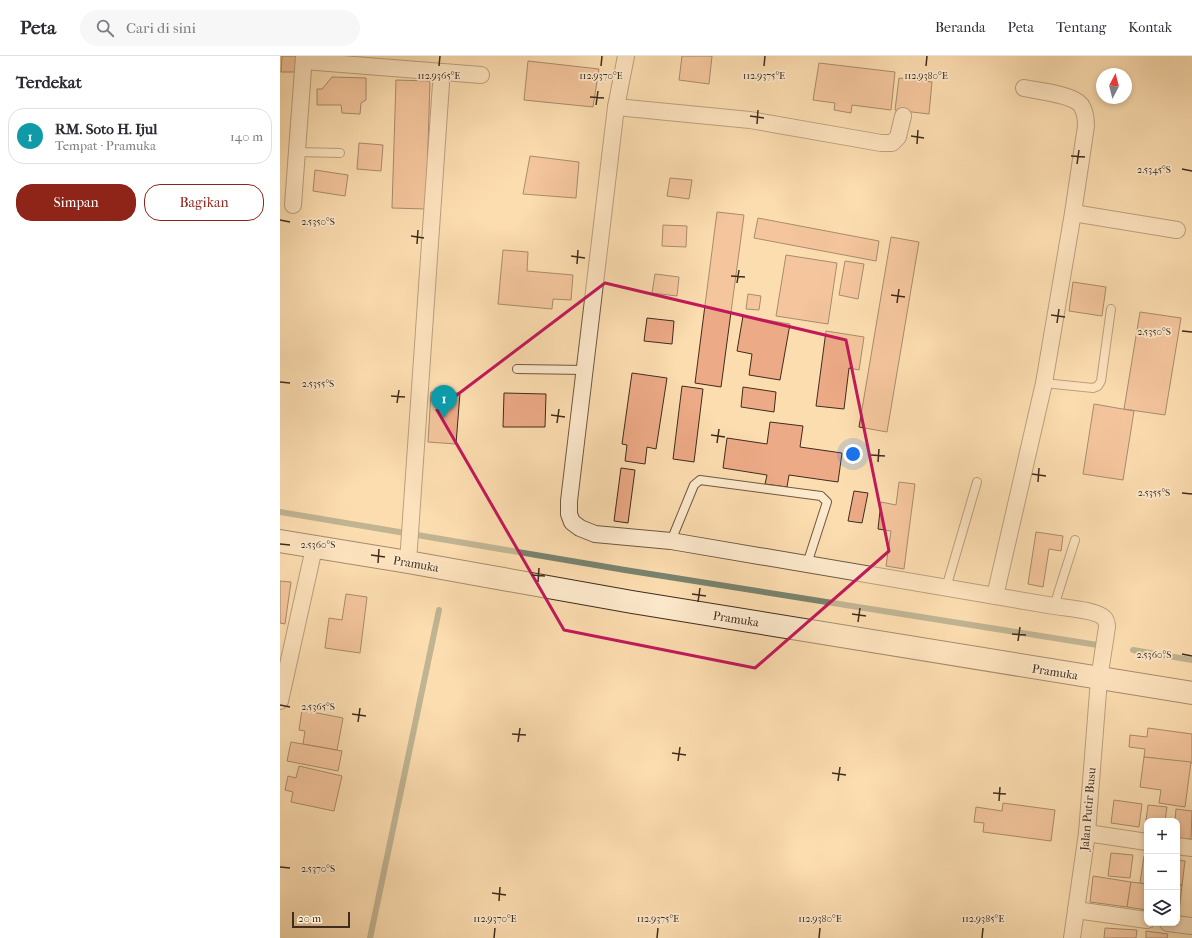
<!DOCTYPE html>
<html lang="id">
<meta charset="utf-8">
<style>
:root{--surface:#fff;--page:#f7f7f7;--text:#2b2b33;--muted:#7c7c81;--line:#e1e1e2;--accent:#8f2418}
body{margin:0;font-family:"IM FELL French Canon",serif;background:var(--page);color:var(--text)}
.controls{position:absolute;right:12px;bottom:12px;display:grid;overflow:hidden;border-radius:8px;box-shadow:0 2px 6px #0003}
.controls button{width:36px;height:36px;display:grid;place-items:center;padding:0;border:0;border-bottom:1px solid var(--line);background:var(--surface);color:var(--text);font:20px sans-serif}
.compass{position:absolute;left:816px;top:12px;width:36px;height:36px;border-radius:50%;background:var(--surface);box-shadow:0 2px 6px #0003;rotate:7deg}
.scale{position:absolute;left:12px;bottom:10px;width:58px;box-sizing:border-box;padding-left:4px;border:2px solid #3f2c1d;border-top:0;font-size:11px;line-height:14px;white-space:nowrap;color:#3f2c1d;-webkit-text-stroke:3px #fde9cc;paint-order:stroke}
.you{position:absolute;left:573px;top:398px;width:14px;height:14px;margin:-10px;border:3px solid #fff;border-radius:50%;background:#1a73e8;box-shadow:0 0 0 6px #1a73e833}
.badge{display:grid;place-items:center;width:26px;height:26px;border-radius:50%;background:var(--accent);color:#fff;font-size:13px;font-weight:700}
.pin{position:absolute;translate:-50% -33px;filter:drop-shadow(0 1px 2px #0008)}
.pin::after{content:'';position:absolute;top:21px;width:14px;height:12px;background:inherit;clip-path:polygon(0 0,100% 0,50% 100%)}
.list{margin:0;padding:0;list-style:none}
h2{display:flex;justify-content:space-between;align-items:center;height:52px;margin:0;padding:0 16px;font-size:17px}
h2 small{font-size:13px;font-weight:400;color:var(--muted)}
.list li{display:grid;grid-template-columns:26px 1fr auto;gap:12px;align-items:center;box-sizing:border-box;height:56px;margin:0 8px 8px;padding:0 8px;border:1px solid var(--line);border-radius:16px}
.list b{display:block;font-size:15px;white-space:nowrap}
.list p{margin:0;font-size:13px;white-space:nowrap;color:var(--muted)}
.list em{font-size:13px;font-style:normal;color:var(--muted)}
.actions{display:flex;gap:8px;padding:12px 16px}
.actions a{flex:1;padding:9px 0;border:1px solid var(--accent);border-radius:16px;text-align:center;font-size:14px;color:var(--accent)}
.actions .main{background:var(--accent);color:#fff}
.icon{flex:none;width:22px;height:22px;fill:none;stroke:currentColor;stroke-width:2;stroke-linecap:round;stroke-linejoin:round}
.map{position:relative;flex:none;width:912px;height:882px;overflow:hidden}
header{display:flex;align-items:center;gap:24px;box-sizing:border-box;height:56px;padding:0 20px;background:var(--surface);border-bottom:1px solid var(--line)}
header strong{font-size:19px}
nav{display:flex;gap:22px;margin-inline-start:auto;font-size:14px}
.search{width:280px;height:36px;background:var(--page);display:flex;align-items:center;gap:10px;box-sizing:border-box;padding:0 14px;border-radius:22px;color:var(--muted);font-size:15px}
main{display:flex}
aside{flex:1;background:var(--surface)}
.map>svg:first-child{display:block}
</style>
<header>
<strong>Peta</strong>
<div class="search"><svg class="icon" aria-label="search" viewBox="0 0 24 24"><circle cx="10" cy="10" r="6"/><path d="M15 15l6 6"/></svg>Cari di sini</div>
<nav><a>Beranda</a><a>Peta</a><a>Tentang</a><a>Kontak</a></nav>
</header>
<main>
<aside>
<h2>Terdekat<small></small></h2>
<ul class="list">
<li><span class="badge" style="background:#0f9aa8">1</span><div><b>RM. Soto H. Ijul</b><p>Tempat · Pramuka</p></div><em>140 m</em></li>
</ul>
<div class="actions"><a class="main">Simpan</a><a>Bagikan</a></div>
</aside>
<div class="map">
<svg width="912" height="882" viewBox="0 0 912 882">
<rect width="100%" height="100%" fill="#fcddb0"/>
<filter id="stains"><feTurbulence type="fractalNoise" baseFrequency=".005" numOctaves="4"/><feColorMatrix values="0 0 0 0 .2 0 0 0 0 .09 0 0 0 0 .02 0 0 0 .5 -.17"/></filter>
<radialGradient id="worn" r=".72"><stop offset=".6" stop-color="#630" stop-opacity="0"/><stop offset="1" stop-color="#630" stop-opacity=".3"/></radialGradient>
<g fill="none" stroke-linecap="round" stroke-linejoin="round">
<!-- stream -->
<g stroke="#79836f" stroke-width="6">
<path d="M0 456 345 514 824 590"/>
<path d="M853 594 912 604"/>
<path d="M90 882 159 554"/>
</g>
</g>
<!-- building -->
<g fill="#edaa86" stroke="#3f2c1d">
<path d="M2 0H19L18 16H1Z"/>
<path d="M402 0H432L429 28 399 24Z"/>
<path d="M248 5 319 13 313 51 244 44Z"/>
<path d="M539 7 615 16 611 54 572 49 571 57 554 54 555 47 533 44Z"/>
<path d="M52 21 86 22V44L81 47 80 58 62 57 61 49H37V33H42Z"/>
<path d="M619 22 652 26 649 58 615 54Z"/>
<path d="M116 24 150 25 146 153 112 152Z"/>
<path d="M79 87 103 89 101 115 77 113Z"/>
<path d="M250 100 299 106 296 142 243 138Z"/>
<path d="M35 114 68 119 65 140 33 135Z"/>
<path d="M390 122 412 124 409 143 387 140Z"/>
<path d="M437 156 464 159 441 331 415 327Z"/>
<path d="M478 162 599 185 596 205 474 182Z"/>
<path d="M383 169 407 170 406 191 382 190Z"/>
<path d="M611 181 639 186 607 376 579 371Z"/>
<path d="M223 194 248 196 247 215 293 219 291 244 273 243 272 253 218 248Z"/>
<path d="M506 199 557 207 548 268 496 260Z"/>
<path d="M565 205 584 208 578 243 559 239Z"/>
<path d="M375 218 399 221 397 240 372 237Z"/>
<path d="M793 226 826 231 822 260 789 255Z"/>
<path d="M468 238 481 240 479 254 466 253Z"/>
<path d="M860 256 901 262 885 359 844 353Z"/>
<path d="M463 260 510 268 500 324 469 319 472 298 457 295Z"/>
<path d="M367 262 394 265 392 288 364 285Z"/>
<path d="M546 275 584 281 579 314 569 312 564 353 536 350Z"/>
<path d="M352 317 387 322 376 393 367 391 365 408 345 405 347 389 342 388Z"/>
<path d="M402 330 423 333 414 406 393 403Z"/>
<path d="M463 331 496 336 494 356 461 351Z"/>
<path d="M151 336 180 337 176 388 148 386Z"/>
<path d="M224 337 266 338 265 371H223Z"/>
<path d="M814 348 854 355 843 424 803 418Z"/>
<path d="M490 366 523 370 520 391 562 397 558 426 509 419 507 431 485 428 487 419 443 412 447 382 487 388Z"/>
<path d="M341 412 355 414 348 467 334 465Z"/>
<path d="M619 426 635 428 624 513 606 510 611 475 598 473 601 446 616 449Z"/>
<path d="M574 435 588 437 582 467 568 465Z"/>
<path d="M756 476 783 480 781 495 769 493 763 531 748 528Z"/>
<path d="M0 525 11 526 5 568 0 567Z"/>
<path d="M66 538 87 541 80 597 45 592 49 562 62 564Z"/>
<path d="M22 654 63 662 57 694 23 688 25 675 19 674Z"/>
<path d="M868 672 912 678V707L864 701 865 693 849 691 850 679 867 681Z"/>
<path d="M11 686 62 695 58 715 7 705Z"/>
<path d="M864 701 911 706 905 751 879 747 881 734 860 731Z"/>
<path d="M19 710 62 720 54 755 11 746 13 736 5 734 8 720 16 722Z"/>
<path d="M834 744 862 748 859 771 831 767Z"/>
<path d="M723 747 775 754 771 785 703 776 704 767 694 766 696 751 722 755Z"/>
<path d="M868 749 887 751 885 765H867V772H865Z"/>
<path d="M896 753 912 755 911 783 897 782V765H895Z"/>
<path d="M831 797 853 799 850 822 828 820Z"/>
<path d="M864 800H867V828L860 827Z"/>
<path d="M897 804 905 805 902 829H897Z"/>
<path d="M813 820 851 826 847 851 810 846Z"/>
<path d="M851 826 867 828V854L847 851Z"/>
<path d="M897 829H902L899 856H897Z"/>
<path d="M825 872 857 874 856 882H824Z"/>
<path d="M866 875 888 878 887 882H866Z"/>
</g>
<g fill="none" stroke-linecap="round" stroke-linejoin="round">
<defs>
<g id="lane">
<path d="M17 96 60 97"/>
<path d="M237 313 305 314"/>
<path d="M764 327 813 332 818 330 821 325 831 253"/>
<path d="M391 485 414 429 420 424 541 440 547 446 527 508"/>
<path d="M666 532 697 426"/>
<path d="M774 550 795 484"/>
</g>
<g id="street">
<path d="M346 0 336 51 289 445V458L292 466 300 472 315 478 391 485 774 550C785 552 817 554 824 562 826 564 827 568 827 571L819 623 807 777 792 882"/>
<path d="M24 5 201 19"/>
<path d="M336 51 470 64 601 87H612L618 81 623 60"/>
<path d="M13 149 24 0"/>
<path d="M793 157 897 174"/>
<path d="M128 506 161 28"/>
<path d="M715 540 764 327 793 157 806 70C806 63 805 55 801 49 792 38 758 35 744 32"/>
<path d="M0 645 34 492"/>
<path d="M807 777 867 786"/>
<path d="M897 790 912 792"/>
<path d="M796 854 867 864"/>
<path d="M888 867 912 870"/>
</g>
<path id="secondary" d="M0 485 128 506 352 546 912 637"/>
</defs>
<!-- lane casing -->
<use href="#lane" stroke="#6e5842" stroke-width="10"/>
<!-- street casing -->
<use href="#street" stroke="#6e5842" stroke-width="18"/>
<!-- secondary casing -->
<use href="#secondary" stroke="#3f2c1d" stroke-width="24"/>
<!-- lane -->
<use href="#lane" stroke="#fde9cc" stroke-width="8"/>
<!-- street -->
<use href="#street" stroke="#fde9cc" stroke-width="16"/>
<!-- secondary -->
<use href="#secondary" stroke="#fde9cc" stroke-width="22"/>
</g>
<!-- marked area -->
<path d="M0 0H912V882H0ZM325 227 566 284 609 495 475 612 284 574 157 354Z" fill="#fcddb0" fill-opacity=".55" fill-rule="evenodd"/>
<path fill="none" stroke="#c2185b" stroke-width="3" stroke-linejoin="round" d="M325 227 566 284 609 495 475 612 284 574 157 354Z"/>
<!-- ticks -->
<path fill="none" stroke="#3f2c1d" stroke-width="1.5" d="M159 10 160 0M321 10 322 0M484 10 485 0M646 10 647 0M310 41 324 42M316 49 318 35M470 60 484 62M477 68 478 54M631 80 644 82M637 88 638 74M791 100 805 101M797 108 799 94M902 113 912 115M0 164 10 166M131 180 144 182M137 188 138 174M291 200 305 202M297 208 298 194M451 220 465 221M457 227 459 214M611 239 625 241M617 247 619 233M771 259 785 261M777 267 779 253M902 275 912 276M0 326 10 327M111 340 125 341M117 347 119 334M271 359 285 361M277 367 279 353M431 379 445 381M437 387 439 373M591 399 605 400M598 406 599 393M752 418 766 420M758 426 759 412M902 437 912 438M0 488 10 489M91 499 105 501M98 507 99 493M252 519 265 520M258 526 259 512M412 538 426 540M418 546 420 532M572 558 586 560M578 566 580 552M732 578 746 579M738 585 740 571M902 598 912 600M0 649 10 651M72 658 86 660M78 666 80 652M232 678 246 679M238 686 240 672M392 697 406 699M398 705 400 691M552 717 566 719M558 725 560 711M713 737 726 738M719 745 720 731M0 811 10 812M212 837 226 839M219 845 220 831M214 882 215 872M377 882 378 872M539 882 540 872M702 882 703 872"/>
<g text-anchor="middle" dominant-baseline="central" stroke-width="3.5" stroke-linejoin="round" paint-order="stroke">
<!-- street labels -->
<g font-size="12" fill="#3f2c1d" stroke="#fde9cc">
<text transform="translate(136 508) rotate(10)">Pramuka</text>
<text transform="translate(456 563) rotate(9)">Pramuka</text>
<text transform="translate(775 616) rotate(9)">Pramuka</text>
<text transform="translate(808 753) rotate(-85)">Jalan Putir Busu</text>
</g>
</g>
<g font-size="10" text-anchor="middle" fill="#3f2c1d" stroke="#fde9cc" stroke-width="3.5" stroke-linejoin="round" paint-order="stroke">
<text x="159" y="23">112.9365°E</text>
<text x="321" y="23">112.9370°E</text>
<text x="484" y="23">112.9375°E</text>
<text x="646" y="23">112.9380°E</text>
<text x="874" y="117">2.5345°S</text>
<text x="38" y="169">2.5350°S</text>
<text x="874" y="279">2.5350°S</text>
<text x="38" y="331">2.5355°S</text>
<text x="874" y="440">2.5355°S</text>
<text x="38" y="492">2.5360°S</text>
<text x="874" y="602">2.5360°S</text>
<text x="38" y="654">2.5365°S</text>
<text x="38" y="816">2.5370°S</text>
<text x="215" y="866">112.9370°E</text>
<text x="378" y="866">112.9375°E</text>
<text x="540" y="866">112.9380°E</text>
<text x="703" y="866">112.9385°E</text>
</g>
<rect width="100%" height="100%" filter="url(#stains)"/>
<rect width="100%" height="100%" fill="url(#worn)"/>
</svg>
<div class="controls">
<button>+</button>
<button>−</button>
<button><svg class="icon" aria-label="layers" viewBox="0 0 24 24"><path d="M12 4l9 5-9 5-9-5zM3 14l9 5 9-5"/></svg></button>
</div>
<svg class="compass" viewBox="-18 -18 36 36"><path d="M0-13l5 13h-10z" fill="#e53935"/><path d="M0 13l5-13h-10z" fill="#7c7c81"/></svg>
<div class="scale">20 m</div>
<div class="you"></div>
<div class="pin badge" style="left:164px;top:362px;background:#0f9aa8">1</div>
</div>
</main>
